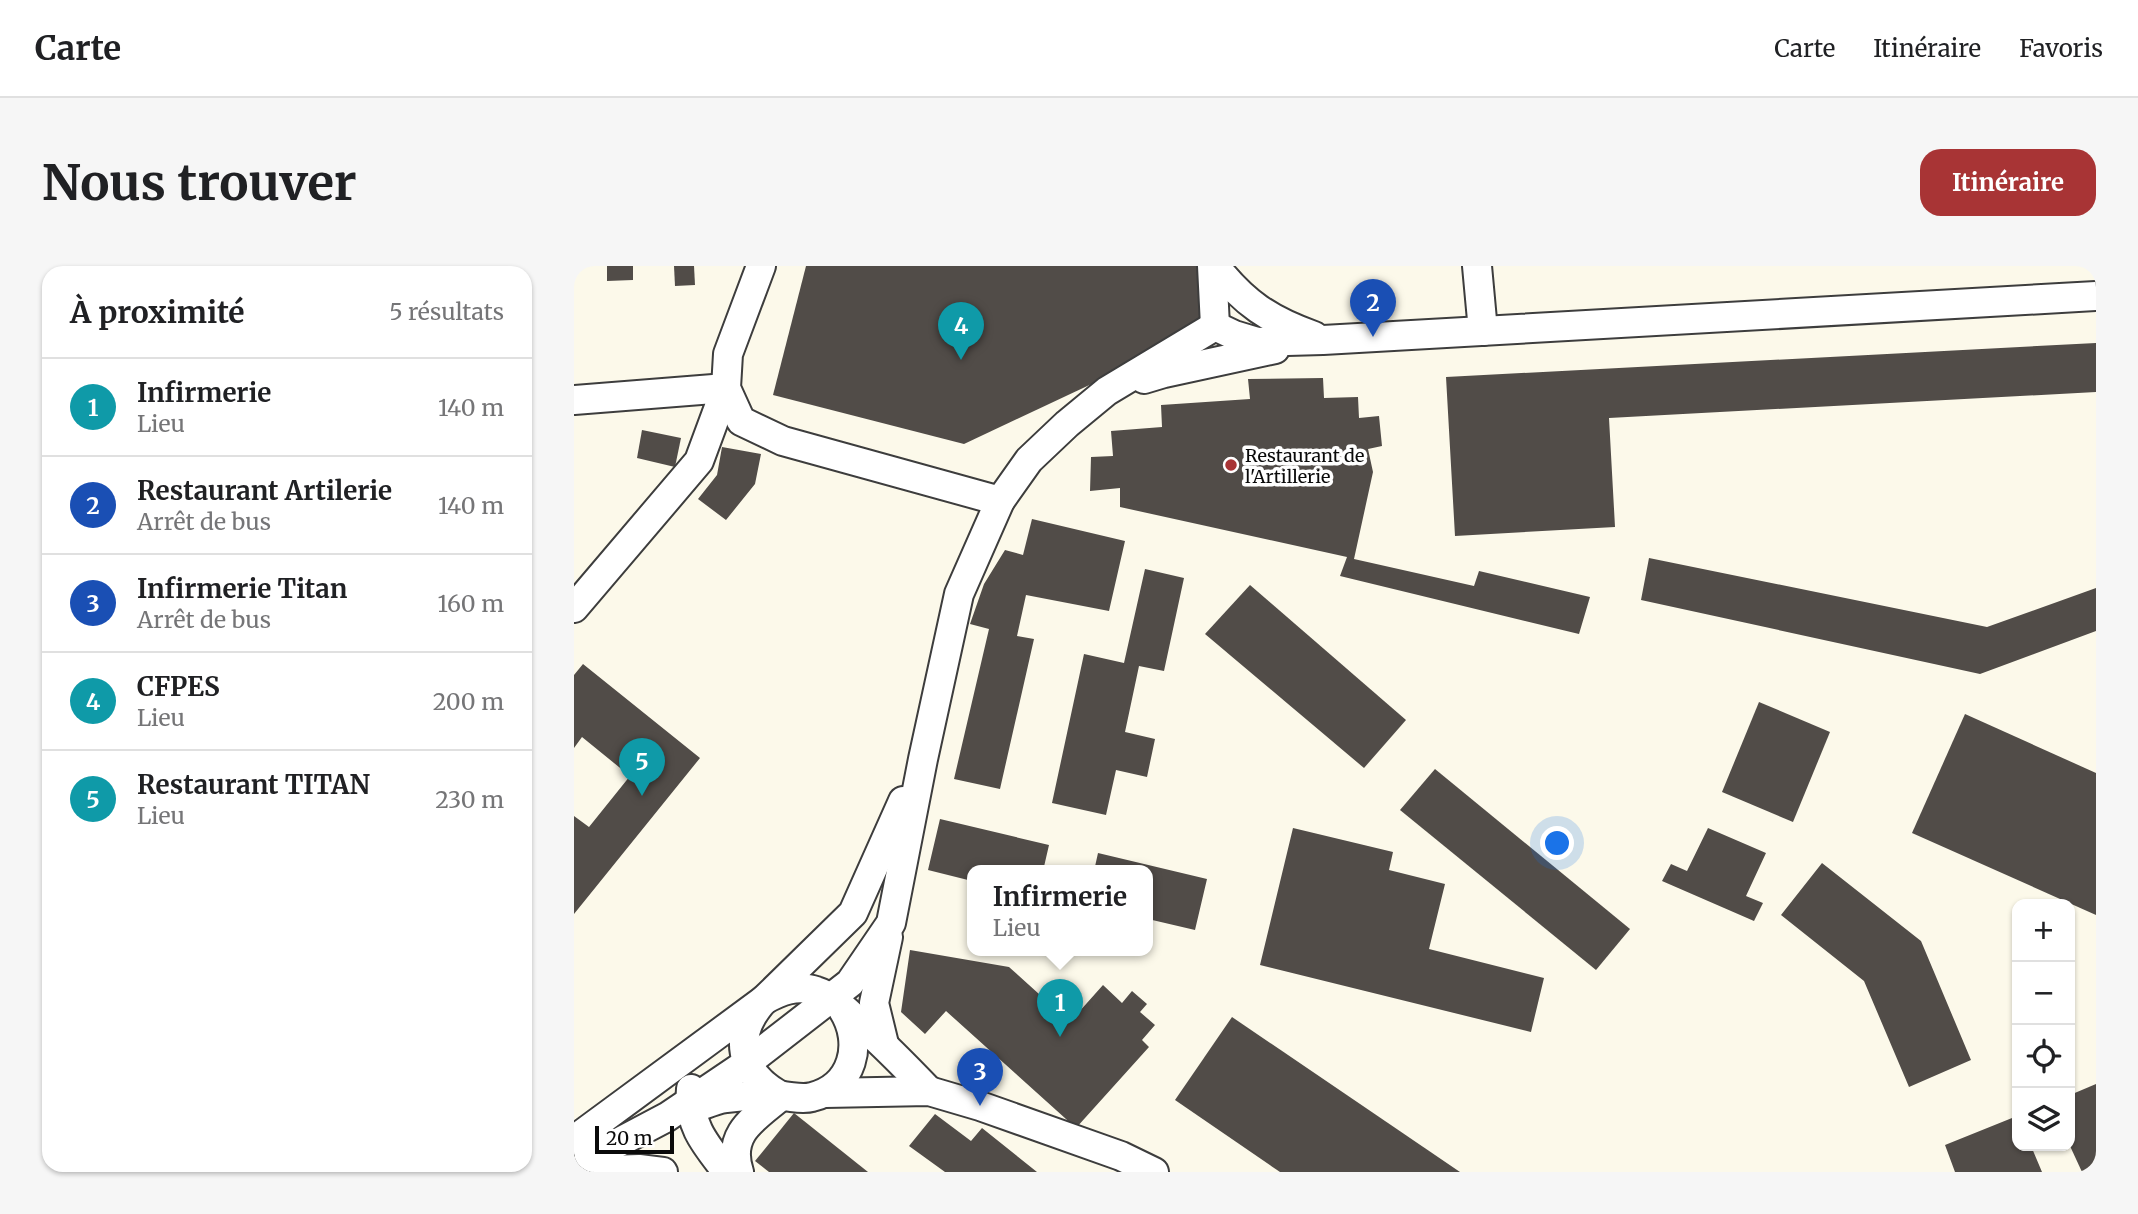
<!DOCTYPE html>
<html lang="fr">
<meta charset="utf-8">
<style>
:root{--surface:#fff;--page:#f6f6f6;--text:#202124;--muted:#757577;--line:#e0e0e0;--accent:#a83435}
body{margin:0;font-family:Merriweather,serif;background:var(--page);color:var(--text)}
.controls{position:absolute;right:21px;bottom:21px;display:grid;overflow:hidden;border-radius:14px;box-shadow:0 2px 5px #0004}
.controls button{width:63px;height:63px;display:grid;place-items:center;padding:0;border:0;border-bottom:2px solid var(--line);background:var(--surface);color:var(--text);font:35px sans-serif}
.scale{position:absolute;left:21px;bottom:18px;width:79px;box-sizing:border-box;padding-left:7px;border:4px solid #0a0a0a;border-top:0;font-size:19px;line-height:24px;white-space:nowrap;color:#0a0a0a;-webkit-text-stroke:5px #fff;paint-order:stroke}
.you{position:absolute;left:984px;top:578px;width:24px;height:24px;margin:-18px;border:5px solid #fff;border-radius:50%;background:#1a73e8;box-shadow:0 0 0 10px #1a73e833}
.badge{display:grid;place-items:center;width:46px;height:46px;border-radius:50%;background:var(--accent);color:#fff;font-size:23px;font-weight:700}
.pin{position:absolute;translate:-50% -58px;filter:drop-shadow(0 2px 4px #0008)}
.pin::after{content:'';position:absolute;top:37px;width:24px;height:21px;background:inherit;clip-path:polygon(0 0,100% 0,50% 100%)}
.popup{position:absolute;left:393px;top:599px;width:186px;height:91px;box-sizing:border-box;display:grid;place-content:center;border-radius:14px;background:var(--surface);filter:drop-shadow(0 2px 5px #0005);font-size:23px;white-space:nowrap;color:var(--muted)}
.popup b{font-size:26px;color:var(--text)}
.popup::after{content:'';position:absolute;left:50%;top:100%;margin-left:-14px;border:14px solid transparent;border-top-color:var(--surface)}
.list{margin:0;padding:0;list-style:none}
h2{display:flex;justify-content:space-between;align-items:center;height:91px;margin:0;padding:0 28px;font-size:30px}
h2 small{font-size:23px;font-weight:400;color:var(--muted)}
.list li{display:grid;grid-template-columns:46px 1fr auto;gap:21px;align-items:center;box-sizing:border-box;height:98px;padding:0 28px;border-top:2px solid var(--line)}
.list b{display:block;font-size:26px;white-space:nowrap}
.list p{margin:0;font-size:23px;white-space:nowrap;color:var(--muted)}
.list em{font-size:23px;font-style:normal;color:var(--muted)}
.icon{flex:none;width:38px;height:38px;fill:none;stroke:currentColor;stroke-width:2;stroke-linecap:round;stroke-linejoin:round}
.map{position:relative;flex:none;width:1522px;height:906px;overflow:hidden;border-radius:21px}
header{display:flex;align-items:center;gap:42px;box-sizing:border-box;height:98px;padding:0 35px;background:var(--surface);border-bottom:2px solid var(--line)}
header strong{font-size:33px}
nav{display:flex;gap:38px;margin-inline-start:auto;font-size:24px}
.intro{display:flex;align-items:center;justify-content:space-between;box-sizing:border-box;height:168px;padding:0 42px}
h1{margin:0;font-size:49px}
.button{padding:18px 32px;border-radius:21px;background:var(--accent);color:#fff;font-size:24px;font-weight:700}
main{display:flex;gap:42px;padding:0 42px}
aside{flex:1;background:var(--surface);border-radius:21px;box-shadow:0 2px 5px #0004}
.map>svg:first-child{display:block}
</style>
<header>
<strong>Carte</strong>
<nav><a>Carte</a><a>Itinéraire</a><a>Favoris</a></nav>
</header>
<div class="intro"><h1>Nous trouver</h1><a class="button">Itinéraire</a></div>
<main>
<aside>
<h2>À proximité<small>5 résultats</small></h2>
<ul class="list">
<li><span class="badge" style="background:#0f9aa8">1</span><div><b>Infirmerie</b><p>Lieu</p></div><em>140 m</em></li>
<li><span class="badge" style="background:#1a4fb4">2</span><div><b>Restaurant Artilerie</b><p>Arrêt de bus</p></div><em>140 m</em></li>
<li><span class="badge" style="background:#1a4fb4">3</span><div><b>Infirmerie Titan</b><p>Arrêt de bus</p></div><em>160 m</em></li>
<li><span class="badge" style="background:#0f9aa8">4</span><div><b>CFPES</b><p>Lieu</p></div><em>200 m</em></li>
<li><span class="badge" style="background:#0f9aa8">5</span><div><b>Restaurant TITAN</b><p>Lieu</p></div><em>230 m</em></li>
</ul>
</aside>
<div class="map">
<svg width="1522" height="906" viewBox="0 0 1522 906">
<rect width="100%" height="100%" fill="#fcf9ea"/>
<!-- building -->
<g fill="#514c48">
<path d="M33 0H59V14L33 15Z"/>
<path d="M100 0H120L121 19 101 20Z"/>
<path d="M232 0H633L641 60 390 178 199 129Z"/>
<path d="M1522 77V126L1035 152 1041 261 881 270 872 111Z"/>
<path d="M749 112 750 132 784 131 785 152 805 150 808 180 794 183 799 206 780 293 900 320 905 305 1016 331 1005 368 766 310 773 291 546 241V222L516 225 517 191 539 190 537 165 588 161 587 139 676 133 674 113Z"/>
<path d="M68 164 107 172 101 201 63 192Z"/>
<path d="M148 181 187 188 181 218 152 254 124 233 143 209Z"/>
<path d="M458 253 551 275 535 345 452 329 443 370 460 373 426 523 380 513 415 363 396 358 410 318 431 284 449 289Z"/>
<path d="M1075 292 1413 361 1522 322V365L1406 408 1067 334Z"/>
<path d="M571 303 610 312 590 405 565 400 551 466 581 473 573 511 542 504 532 549 478 537 510 388 550 397Z"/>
<path d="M676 319 832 454 790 502 631 368Z"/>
<path d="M9 398 126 492 0 648V550L15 561 56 510 8 471 0 482V409Z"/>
<path d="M1185 436 1256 466 1219 556 1148 526Z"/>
<path d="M1391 448 1522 507V649L1338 567Z"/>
<path d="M861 503 1056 663 1022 704 826 544Z"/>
<path d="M366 553 475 579 469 605H398V615L354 604Z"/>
<path d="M719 562 819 586 815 604 871 618 855 683 970 712 957 766 686 699Z"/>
<path d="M1134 562 1192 587 1172 630 1189 637 1180 655 1088 615 1097 598 1113 605Z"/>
<path d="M524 587 633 613 621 664 574 653V605H520Z"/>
<path d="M1248 597 1347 675 1397 794 1335 821 1290 715 1207 649Z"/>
<path d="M336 684 435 701 496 756 529 719 548 737 558 725 573 738 566 746 581 759 568 774 575 781 502 862 372 745 351 768 327 746Z"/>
<path d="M658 751 886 906H706L601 834Z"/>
<path d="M1522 818V906H1508L1496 880V829Z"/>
<path d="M220 847 294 906H195L181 895Z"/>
<path d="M361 848 397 875 408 862 463 906H371L335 880Z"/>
<path d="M1443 850V880H1457L1468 906H1381L1371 879Z"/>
</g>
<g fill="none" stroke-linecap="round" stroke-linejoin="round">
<defs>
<g id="minor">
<path d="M187 0 154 88 152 122 167 155 209 175 426 235"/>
<path d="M638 0 641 60"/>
<path d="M641 0C670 37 695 54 740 70"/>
<path d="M903 0 909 65"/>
<path d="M641 60 660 69 683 76 749 74 1522 30"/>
<path d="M570 113 590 107 701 83"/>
<path d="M0 134 152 122 125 195 0 342"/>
<path d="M310 778 300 737 314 671"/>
<path d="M117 823C114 860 132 879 153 906"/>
<path d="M251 827 355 825 406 840 547 890 580 906"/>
<path d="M207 830C165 807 158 769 190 734L279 647 329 535"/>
<path d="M121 842C130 839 141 833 152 832 169 830 189 829 206 830 217 830 227 834 238 831 279 821 290 777 269 744"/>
<path d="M0 874 190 734C206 725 223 718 242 725 258 730 269 742 281 753 308 776 331 800 355 825"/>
<path d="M0 900 93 851 173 797 276 717 317 657 349 493 385 328 426 235 455 194 493 158 533 125 641 60"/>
<path d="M0 905 65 903 89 906"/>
<path d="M165 906C152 867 181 852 207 830"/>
</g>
</defs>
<!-- minor casing -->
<use href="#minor" stroke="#3d3d3d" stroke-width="32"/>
<!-- minor -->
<use href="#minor" stroke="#fff" stroke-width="28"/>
</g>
<!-- markers -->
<circle fill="#a83435" stroke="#fff" stroke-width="2.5" cx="657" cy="199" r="7"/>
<g text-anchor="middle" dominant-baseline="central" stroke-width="7" stroke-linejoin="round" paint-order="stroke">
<!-- poi labels -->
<g font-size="18" fill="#0a0a0a" stroke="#fff" text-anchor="start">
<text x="671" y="189">Restaurant de<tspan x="671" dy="21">l'Artillerie</tspan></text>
</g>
</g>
</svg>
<div class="controls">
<button>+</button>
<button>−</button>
<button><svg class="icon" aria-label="locate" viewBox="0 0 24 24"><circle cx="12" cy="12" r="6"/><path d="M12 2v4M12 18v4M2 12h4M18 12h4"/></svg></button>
<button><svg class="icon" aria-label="layers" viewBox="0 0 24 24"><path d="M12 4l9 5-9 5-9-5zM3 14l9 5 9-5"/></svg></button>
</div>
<div class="scale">20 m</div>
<div class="you"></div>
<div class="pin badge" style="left:486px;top:771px;background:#0f9aa8">1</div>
<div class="popup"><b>Infirmerie</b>Lieu</div>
<div class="pin badge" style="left:799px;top:71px;background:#1a4fb4">2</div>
<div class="pin badge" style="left:406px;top:840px;background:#1a4fb4">3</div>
<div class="pin badge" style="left:387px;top:94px;background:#0f9aa8">4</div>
<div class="pin badge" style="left:68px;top:530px;background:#0f9aa8">5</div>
</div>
</main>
